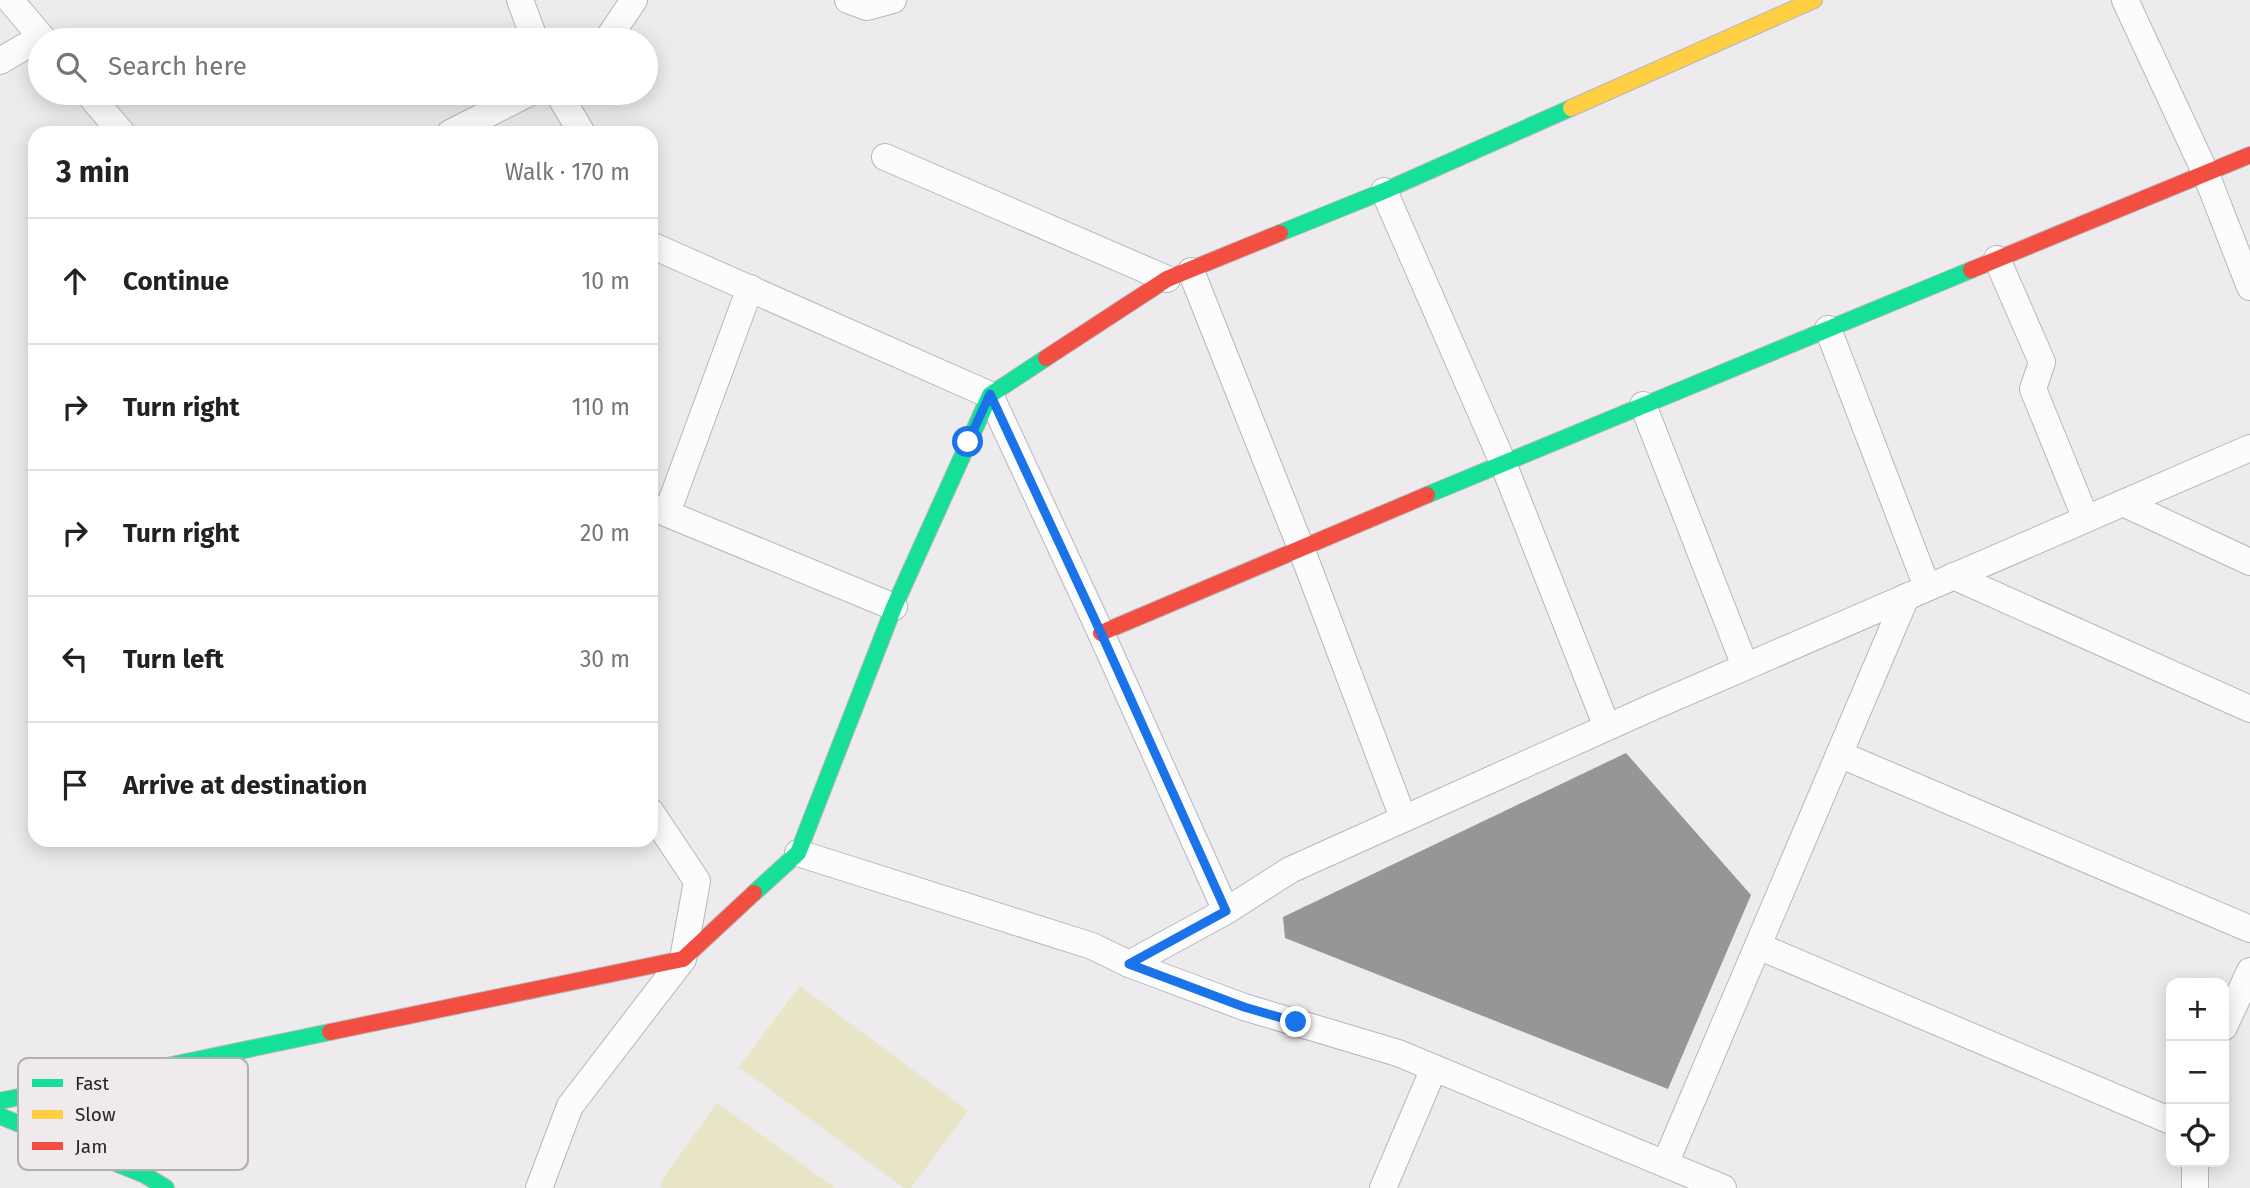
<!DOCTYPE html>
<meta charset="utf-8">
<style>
:root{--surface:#fff;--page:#f6f6f6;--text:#222;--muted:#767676;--line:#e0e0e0}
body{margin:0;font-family:"Fira Sans",sans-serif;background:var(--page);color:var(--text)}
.controls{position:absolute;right:21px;bottom:21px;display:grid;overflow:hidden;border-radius:14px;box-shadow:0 4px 18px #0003}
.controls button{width:63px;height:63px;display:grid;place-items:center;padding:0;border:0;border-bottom:2px solid var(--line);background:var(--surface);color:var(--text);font:35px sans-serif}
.stop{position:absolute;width:21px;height:21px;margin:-16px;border:5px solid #1a73e8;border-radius:50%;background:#fff}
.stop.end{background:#1a73e8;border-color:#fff;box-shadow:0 2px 7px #0008}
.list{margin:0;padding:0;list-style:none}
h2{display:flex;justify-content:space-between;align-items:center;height:91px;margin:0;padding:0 28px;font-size:30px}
h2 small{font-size:23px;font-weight:400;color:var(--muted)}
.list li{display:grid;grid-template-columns:46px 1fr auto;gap:21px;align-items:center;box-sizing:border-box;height:126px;padding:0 28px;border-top:2px solid var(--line)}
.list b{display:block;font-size:26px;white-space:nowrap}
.list em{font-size:23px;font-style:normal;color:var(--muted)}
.icon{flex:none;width:38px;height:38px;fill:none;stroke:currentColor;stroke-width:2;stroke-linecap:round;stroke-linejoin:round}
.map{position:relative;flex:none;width:2250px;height:1188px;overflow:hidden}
.search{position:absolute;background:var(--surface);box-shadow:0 4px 18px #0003;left:28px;top:28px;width:630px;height:77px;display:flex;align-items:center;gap:18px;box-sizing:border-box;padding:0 24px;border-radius:38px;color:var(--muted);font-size:26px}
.panel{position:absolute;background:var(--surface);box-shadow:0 4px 18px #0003;left:28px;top:126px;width:630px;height:721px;border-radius:21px}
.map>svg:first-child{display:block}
</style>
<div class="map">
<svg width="2250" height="1188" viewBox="0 0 2250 1188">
<rect width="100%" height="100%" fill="#edebed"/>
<!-- green -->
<g fill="#e7e5c5">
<path d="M800 986 968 1111 911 1188H904L739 1067Z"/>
<path d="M717 1103 835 1188H664L659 1184Z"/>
</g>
<!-- building -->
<path fill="#979597" d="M1626 753 1751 895 1668 1089 1285 938 1283 917Z"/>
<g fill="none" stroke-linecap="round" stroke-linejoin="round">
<defs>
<g id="street">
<path d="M10 0 44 40"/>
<path d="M520 0 535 40"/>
<path d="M848 0 867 7 893 0"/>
<path d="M2125 0 2206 174 2250 287"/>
<path d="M607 40 634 0"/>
<path d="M0 61 41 37"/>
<path d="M88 93 122 133"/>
<path d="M558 93 582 133"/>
<path d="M450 133 529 93"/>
<path d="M885 157 1167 279"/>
<path d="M1384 191 1503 463 1607 727"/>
<path d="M651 245 990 395 1101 633 1226 911"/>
<path d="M1997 259 2042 362 2033 389 2086 519"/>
<path d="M1191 271 1301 548 1403 818"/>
<path d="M1828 329 1927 587"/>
<path d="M1643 405 1745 666"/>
<path d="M2123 503 2250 562"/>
<path d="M651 507 894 607"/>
<path d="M667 513 750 288"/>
<path d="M1953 576 2250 709"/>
<path d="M1839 754 2250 929"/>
<path d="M798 853 1092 946 1129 964 1244 1007 1398 1053 1723 1188"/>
<path d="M1758 946 2171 1121"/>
<path d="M1129 964 1226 911 1290 870 1648 709 2250 448"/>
<path d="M2224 1027 2250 971"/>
<path d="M1665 1164 1906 597"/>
<path d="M539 1188 570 1106 683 959 697 881 651 812"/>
<path d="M1383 1188 1434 1068"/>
<path d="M2195 1188V1162"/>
</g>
<g id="fast">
<path d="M1280 233 1384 191 1571 108"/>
<path d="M1427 495 1971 270"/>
<path d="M754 893 798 853 894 607 990 395 1046 358"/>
<path d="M0 1101 330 1032"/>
<path d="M0 1116 145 1175 166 1188"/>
</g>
<path id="slow" d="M1571 108 1814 0"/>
<g id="jam">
<path d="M1971 270 2250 155"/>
<path d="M1046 358 1167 279 1280 233"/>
<path d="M1101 633 1427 495"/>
<path d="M330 1032 683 959 754 893"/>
</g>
</defs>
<!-- street casing -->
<use href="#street" stroke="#b8b7b8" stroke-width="28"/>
<!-- fast casing -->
<use href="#fast" stroke="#b8b7b8" stroke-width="18"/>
<!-- slow casing -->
<use href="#slow" stroke="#b8b7b8" stroke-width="18"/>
<!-- jam casing -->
<use href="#jam" stroke="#b8b7b8" stroke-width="18"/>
<!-- street -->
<use href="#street" stroke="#fcfcfc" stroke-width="26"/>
<!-- fast -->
<use href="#fast" stroke="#16e098" stroke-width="16"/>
<!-- slow -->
<use href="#slow" stroke="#ffcf43" stroke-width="16"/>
<!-- jam -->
<use href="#jam" stroke="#f24e42" stroke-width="16"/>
</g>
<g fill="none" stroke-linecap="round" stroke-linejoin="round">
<!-- route -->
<path stroke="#1a73e8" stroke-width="9" d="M968 442 990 394 1101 633 1226 911 1129 964 1244 1007 1296 1022"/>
</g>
<!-- legend -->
<rect x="18" y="1058" width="230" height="112" rx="10" fill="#eeeaee" stroke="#b2afb2" stroke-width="2"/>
<rect x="32" y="1079" width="31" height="8" fill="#16e098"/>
<rect x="32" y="1110" width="31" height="9" fill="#ffcf43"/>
<rect x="32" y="1142" width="31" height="8" fill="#f24e42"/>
<g font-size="19" fill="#262426">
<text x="75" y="1090">Fast</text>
<text x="75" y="1121">Slow</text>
<text x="75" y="1153">Jam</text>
</g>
</svg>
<div class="controls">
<button>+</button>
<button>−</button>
<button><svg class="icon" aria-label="locate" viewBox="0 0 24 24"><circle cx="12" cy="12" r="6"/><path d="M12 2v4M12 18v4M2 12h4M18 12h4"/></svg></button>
</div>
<div class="stop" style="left:968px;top:442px"></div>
<div class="stop end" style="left:1296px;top:1022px"></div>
<div class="search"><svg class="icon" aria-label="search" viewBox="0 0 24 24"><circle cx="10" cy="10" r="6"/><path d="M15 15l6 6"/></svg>Search here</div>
<section class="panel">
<h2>3 min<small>Walk · 170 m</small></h2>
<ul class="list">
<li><svg class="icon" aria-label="ahead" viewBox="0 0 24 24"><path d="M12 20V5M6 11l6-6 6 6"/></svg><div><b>Continue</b></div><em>10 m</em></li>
<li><svg class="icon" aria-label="right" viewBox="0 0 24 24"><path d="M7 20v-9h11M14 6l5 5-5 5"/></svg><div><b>Turn right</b></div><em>110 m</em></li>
<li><svg class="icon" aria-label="right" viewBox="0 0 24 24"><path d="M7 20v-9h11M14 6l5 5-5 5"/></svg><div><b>Turn right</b></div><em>20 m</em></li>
<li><svg class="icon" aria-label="left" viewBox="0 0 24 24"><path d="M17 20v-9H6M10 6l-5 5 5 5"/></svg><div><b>Turn left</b></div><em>30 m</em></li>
<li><svg class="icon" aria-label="arrive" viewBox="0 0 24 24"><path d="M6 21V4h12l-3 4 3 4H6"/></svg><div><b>Arrive at destination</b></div></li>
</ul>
</section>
</div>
